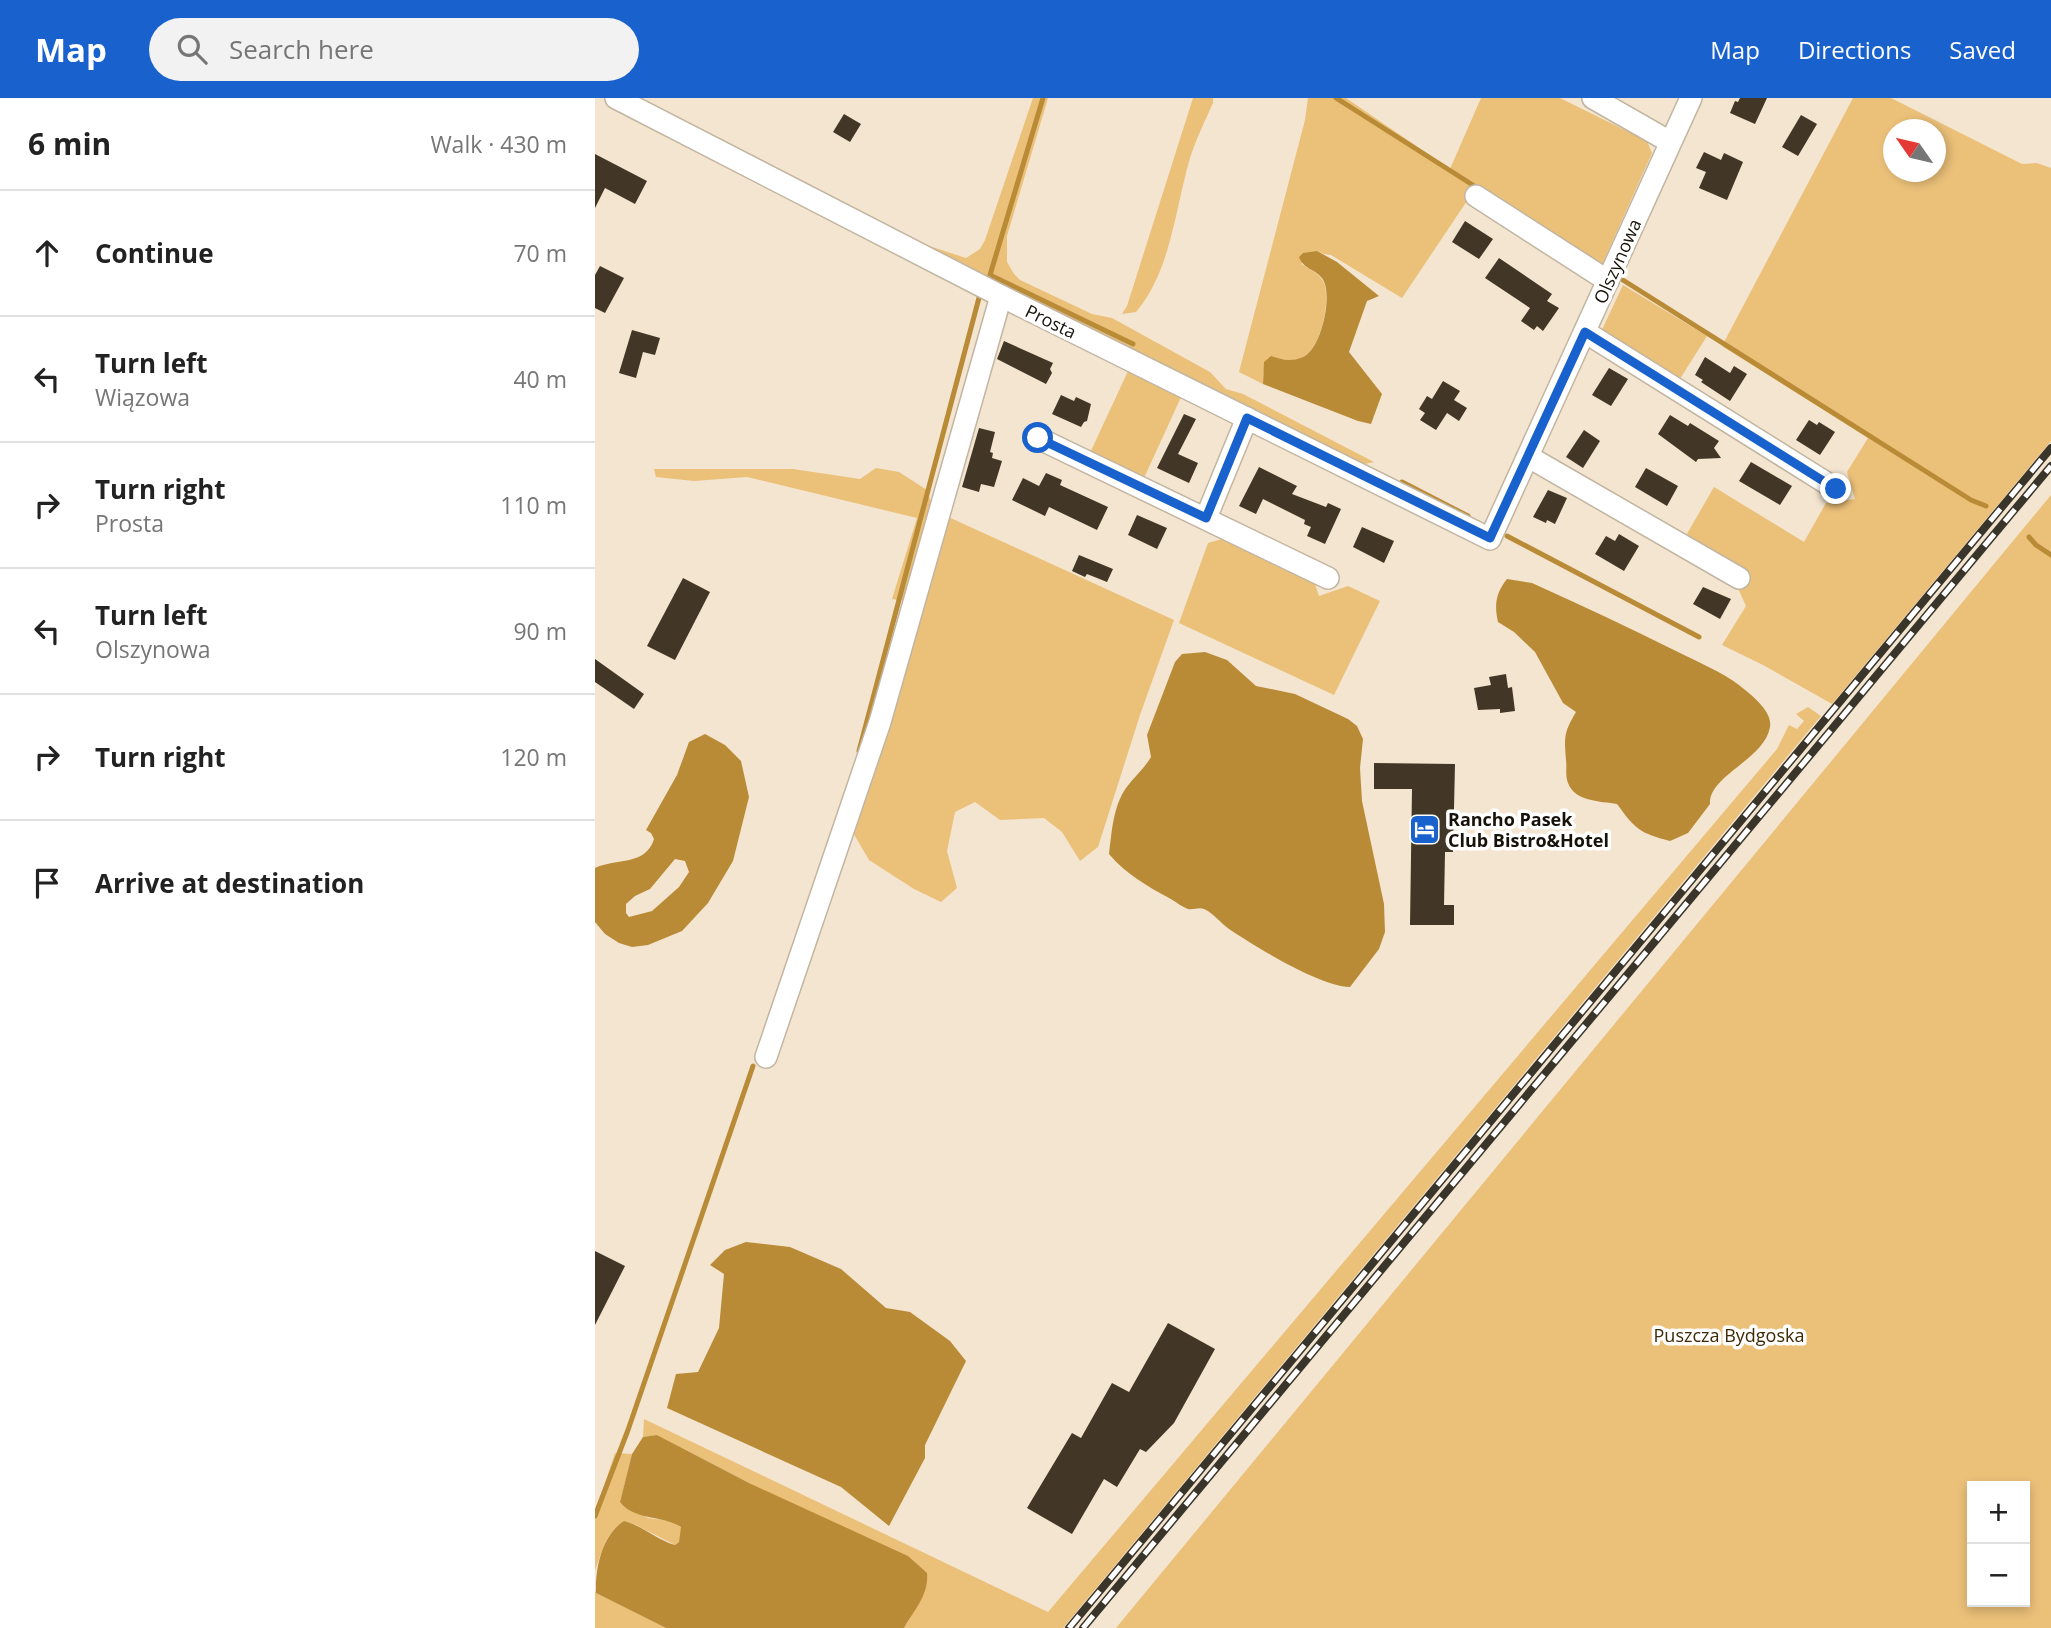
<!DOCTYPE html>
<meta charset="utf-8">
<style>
:root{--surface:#fff;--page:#f2f2f2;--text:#222;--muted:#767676;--line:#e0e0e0;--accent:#1962cd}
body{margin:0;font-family:"Open Sans",sans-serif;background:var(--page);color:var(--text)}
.controls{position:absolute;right:21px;bottom:21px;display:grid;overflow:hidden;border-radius:0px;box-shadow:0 4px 10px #0003}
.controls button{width:63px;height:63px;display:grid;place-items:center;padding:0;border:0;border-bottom:2px solid var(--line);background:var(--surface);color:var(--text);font:35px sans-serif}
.compass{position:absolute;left:1288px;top:21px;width:63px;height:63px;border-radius:50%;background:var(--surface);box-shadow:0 4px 10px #0003;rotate:304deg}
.stop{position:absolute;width:21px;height:21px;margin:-16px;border:5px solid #1962cd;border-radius:50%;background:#fff}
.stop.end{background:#1962cd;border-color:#fff;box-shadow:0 2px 7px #0008}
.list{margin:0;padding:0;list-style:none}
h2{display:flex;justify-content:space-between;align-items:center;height:91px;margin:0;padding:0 28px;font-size:30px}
h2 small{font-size:23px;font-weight:400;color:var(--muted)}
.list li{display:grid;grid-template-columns:46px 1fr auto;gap:21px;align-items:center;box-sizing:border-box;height:126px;padding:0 28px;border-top:2px solid var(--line)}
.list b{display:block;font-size:26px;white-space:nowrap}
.list p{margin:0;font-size:23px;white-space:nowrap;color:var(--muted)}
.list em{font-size:23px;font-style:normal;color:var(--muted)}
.icon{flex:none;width:38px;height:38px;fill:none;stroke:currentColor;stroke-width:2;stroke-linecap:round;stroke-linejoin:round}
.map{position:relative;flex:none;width:1456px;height:1530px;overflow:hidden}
header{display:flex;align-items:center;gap:42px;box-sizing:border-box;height:98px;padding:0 35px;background:var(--accent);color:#fff}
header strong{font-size:33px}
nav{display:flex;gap:38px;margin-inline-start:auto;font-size:24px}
.search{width:490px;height:63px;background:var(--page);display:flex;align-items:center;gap:18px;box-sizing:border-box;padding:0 24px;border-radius:38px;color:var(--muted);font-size:26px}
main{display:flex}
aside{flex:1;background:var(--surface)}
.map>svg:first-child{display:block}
</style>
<header>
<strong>Map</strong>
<div class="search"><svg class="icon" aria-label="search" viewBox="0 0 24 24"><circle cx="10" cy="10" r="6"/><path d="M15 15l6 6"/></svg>Search here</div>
<nav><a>Map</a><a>Directions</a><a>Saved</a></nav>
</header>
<main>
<aside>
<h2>6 min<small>Walk · 430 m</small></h2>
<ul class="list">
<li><svg class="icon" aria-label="ahead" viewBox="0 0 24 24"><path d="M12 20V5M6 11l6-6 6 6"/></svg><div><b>Continue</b></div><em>70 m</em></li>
<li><svg class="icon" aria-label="left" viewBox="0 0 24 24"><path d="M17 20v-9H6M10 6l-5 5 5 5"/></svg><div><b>Turn left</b><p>Wiązowa</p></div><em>40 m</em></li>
<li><svg class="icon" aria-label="right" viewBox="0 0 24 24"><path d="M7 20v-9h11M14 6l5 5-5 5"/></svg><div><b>Turn right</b><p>Prosta</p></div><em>110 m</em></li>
<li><svg class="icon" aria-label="left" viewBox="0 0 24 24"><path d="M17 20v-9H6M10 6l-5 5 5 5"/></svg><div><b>Turn left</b><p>Olszynowa</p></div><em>90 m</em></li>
<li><svg class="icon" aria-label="right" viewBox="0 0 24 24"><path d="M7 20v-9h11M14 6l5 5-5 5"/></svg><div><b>Turn right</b></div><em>120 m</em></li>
<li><svg class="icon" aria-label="arrive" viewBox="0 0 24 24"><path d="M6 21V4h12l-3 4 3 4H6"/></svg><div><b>Arrive at destination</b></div></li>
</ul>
</aside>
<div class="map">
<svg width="1456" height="1530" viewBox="0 0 1456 1530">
<rect width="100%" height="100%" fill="#f3e5d0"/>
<!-- green -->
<g fill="#ebc079" fill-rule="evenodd">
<path d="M438 0H453L412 138V164L419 176 425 182 497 216 517 220 615 274 631 291 648 296 779 364 765 367 322 150 325 145 371 160 385 151 390 142Z"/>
<path d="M598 0H618V5C610 23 601 41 595 60 580 111 576 173 541 214L527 216 532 208Z"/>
<path d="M713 0H751L855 71 886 0H965L1052 43 1057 55 1005 171 882 88 807 200 736 157 729 156 722 153 706 166C713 170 725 176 728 183 737 199 726 251 708 259 698 264 687 262 676 259L668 276V286L644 274 710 22Z"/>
<path d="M1258 0H1296L1427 66 1442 65 1456 70V343L1237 606 1168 567 1127 547 1151 508 1141 486 1089 441 1119 389 1209 444 1231 405 1260 401 1252 374 1273 340 1127 248ZM1298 32H1340V74H1298Z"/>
<path d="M1028 187 1112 238 1083 284 1005 236Z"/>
<path d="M534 271 587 297 549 380 495 355Z"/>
<path d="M281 370 304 374 332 392 337 407 310 503 297 501 322 420 152 379 99 383 61 379 59 371H198L265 381Z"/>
<path d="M1456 397V1530H521ZM1377 1388H1430V1504H1377Z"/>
<path d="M349 417 579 522 545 617 503 749 485 763 467 734 449 720 405 722 380 704 360 714 352 753 362 790 346 804 319 791 274 762 257 733Z"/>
<path d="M627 441 719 483 724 498 753 488 785 503 739 597 584 525 613 445Z"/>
<path d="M1213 609 1226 618 468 1530H309L316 1518 156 1386 62 1337 48 1339 49 1321 453 1514 1182 651 1194 627 1202 631 1209 623 1201 616Z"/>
<path d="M20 1355 37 1356 25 1404 53 1420 76 1423 87 1430 84 1444 80 1447 41 1427 29 1423C10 1435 7 1454 0 1473V1415Z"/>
<path d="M0 1492 1 1495 71 1530H0Z"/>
</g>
<!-- water -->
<g fill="#ba8b37" fill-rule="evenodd">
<path d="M722 153 742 164 784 198 772 203 754 254 787 296 776 326 763 323 668 286 669 264 676 258C687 262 697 264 708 259 726 252 739 196 727 180 720 171 708 171 704 159L708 155Z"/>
<path d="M912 481 937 485C986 507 1035 530 1083 554 1103 564 1127 574 1144 587 1155 596 1178 613 1175 629 1170 661 1113 678 1115 706L1093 735 1075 743C1045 735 1041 732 1022 706 1006 703 980 704 973 685 970 678 972 668 971 662 969 639 969 634 981 614L968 605 940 554 919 534 903 524C899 506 901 495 912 481Z"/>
<path d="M610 554 632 562 661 588 700 596 753 621 762 628 768 641 765 670 767 703 789 806 790 834 784 851 755 889C724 888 661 849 634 831 625 825 620 816 609 811 604 809 598 812 593 811 587 809 580 803 574 800 552 788 531 776 514 756 517 733 518 709 531 690 539 679 549 671 556 659L552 637 580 564 587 556Z"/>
<path d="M110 636 130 647 146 663 154 699 138 763 113 805 87 833 53 847 37 849 24 845 10 836 0 824V770C21 760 51 768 59 741L56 735 51 732 82 677 94 644ZM80 761 90 763 94 774 84 789 57 813 34 819 31 815V806L40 798 55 791Z"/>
<path d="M151 1144 195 1149 246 1171 291 1210 315 1214 355 1243 371 1263 330 1347V1360L294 1428 246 1389 72 1310 81 1276 103 1274 124 1230 129 1176 115 1167 130 1152Z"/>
<path d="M62 1337 156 1386 313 1458 332 1475C334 1497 319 1512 309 1530H71L1 1495C0 1470 7 1437 29 1423 48 1428 62 1442 80 1447L84 1444 86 1429C68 1417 40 1423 25 1404L37 1356 48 1339Z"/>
</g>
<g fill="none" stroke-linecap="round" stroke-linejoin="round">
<!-- stream -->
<g stroke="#ba8b37" stroke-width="5">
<path d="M448 0 395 177 538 246"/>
<path d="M741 0 884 91"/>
<path d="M1020 177 1376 402 1391 408"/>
<path d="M807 384 873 418"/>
<path d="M912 438 1104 539"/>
<path d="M1434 439 1441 447 1456 457"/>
<path d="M264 653 385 196"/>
<path d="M0 1418 33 1332 158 968"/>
</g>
</g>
<!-- building -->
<g fill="#423726">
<path d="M1145 0H1172L1160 26 1135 15 1140 3 1143 4Z"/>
<path d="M249 16 266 26 255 44 238 34Z"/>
<path d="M1206 17 1222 26 1203 58 1187 49Z"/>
<path d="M1109 54 1126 62 1129 55 1148 64 1132 102 1104 90 1111 74 1101 70Z"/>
<path d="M0 56 52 83 40 106 10 90 0 110Z"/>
<path d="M870 123 898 141 884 161 857 144Z"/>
<path d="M904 160 957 196 952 203 964 210 948 233 942 228 939 232 926 223 935 210 890 180Z"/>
<path d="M5 168 29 180 10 215 0 210V177Z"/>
<path d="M37 232 65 240 60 257 48 254 41 280 24 275Z"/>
<path d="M409 243 458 265 455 271 457 275 451 286 402 261Z"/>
<path d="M1110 259 1135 275 1139 268 1152 276 1135 303 1106 284 1108 282 1100 277Z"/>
<path d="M1014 270 1033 281 1016 308 997 297Z"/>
<path d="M848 283 865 293 859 302 872 310 864 323 852 315 841 332 825 322 830 315 824 311 832 298 837 301Z"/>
<path d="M466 297 479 303 481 299 496 306 492 323 489 324 486 329 457 316Z"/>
<path d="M589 316 601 321 583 356 603 365 594 385 562 370Z"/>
<path d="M1075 317 1093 328 1095 325 1124 343 1119 350 1126 360 1103 361 1101 364 1063 336Z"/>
<path d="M1214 322 1222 327 1224 324 1240 334 1225 357 1201 342Z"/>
<path d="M384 330 400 334 395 354 398 355 397 360 407 363 399 389 386 386 384 394 367 389Z"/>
<path d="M989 332 1005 343 988 370 971 359Z"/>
<path d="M1156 364 1197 388 1185 407 1144 383Z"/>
<path d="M664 369 702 388 697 396 731 409 733 405 746 411 730 446 712 438 716 429 709 426 710 422 668 401 661 416 644 408Z"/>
<path d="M1051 370 1083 388 1072 408 1040 389Z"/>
<path d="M451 375 467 382 465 387 513 409 502 432 454 409 450 418 417 402 428 380 444 388Z"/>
<path d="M953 392 972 400 960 426 952 422 951 425 938 419Z"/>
<path d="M542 417 572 430 562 451 533 437Z"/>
<path d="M767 429 799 443 789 465 758 449Z"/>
<path d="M1024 436 1044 448 1029 473 1000 456 1011 438 1020 443Z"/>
<path d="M484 457 518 471 512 484 492 476 490 479 477 473Z"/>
<path d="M88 480 115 494 80 562 52 548Z"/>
<path d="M1108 489 1136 501 1125 521 1098 506Z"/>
<path d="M0 561 49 596 39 611 0 584Z"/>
<path d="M911 576 913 590 917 589 920 613 905 615V611L883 612 879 590 896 587 894 579Z"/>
<path d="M779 665 860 666 858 754H850L849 807H859V827H815L817 691H779Z"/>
<path d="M0 1153 30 1168 0 1227Z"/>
<path d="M573 1225 620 1251 579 1325 551 1354 545 1351 522 1389 509 1381 477 1436 432 1410 477 1335 486 1340 517 1285 534 1294Z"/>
</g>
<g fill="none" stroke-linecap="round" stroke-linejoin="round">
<defs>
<g id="minor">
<path d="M21 0 406 198 895 441 1096 0"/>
<path d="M998 0 1075 44"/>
<path d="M881 98 1013 183"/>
<path d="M990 234 1241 391"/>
<path d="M443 340 733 480"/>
<path d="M934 359 1144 480"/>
<path d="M611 420 652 320"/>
<path d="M171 959 285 624 406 198"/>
</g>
</defs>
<!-- minor casing -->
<use href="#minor" stroke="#c2b5a1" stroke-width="24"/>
<!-- minor -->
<use href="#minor" stroke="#fff" stroke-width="21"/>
<defs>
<g id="rail">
<path d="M474 1530 1456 350"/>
<path d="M488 1530 1456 368"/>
</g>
</defs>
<!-- rail casing -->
<use href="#rail" stroke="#3a352b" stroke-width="8"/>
<!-- rail -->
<use href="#rail" stroke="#fff" stroke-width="5" stroke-dasharray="16" stroke-linecap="butt"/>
</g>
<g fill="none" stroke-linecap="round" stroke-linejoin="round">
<!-- route -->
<path stroke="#1962cd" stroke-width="9" d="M443 340 611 420 652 320 895 440 990 234 1241 391"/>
</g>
<!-- icons -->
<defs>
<symbol id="hotel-square" viewBox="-11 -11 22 22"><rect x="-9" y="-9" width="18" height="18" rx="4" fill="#1962cd" stroke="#fff"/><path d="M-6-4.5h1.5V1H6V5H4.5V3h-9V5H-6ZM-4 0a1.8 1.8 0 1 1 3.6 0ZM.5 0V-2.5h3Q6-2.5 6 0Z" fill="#fff"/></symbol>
</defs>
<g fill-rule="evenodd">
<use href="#hotel-square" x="812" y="714" width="35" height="35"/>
</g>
<g text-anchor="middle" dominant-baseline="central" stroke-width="7" stroke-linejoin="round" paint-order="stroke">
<!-- street labels -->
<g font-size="18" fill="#16120a" stroke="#fff">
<text transform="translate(1022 163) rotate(-66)">Olszynowa</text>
<text transform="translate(456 223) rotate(26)">Prosta</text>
</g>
<!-- poi labels -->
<g font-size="18" font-weight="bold" fill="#16120a" stroke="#fff" text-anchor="start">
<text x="853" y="721">Rancho Pasek<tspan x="853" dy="21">Club Bistro&amp;Hotel</tspan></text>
</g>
<!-- park labels -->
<g font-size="18" fill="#3d2904" stroke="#fff">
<text x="1134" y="1237">Puszcza Bydgoska</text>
</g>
</g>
</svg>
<div class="controls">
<button>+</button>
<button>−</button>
</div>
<svg class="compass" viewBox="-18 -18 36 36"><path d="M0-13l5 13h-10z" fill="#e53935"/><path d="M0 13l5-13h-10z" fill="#767676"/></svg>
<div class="stop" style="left:443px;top:340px"></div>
<div class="stop end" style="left:1241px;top:391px"></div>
</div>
</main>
